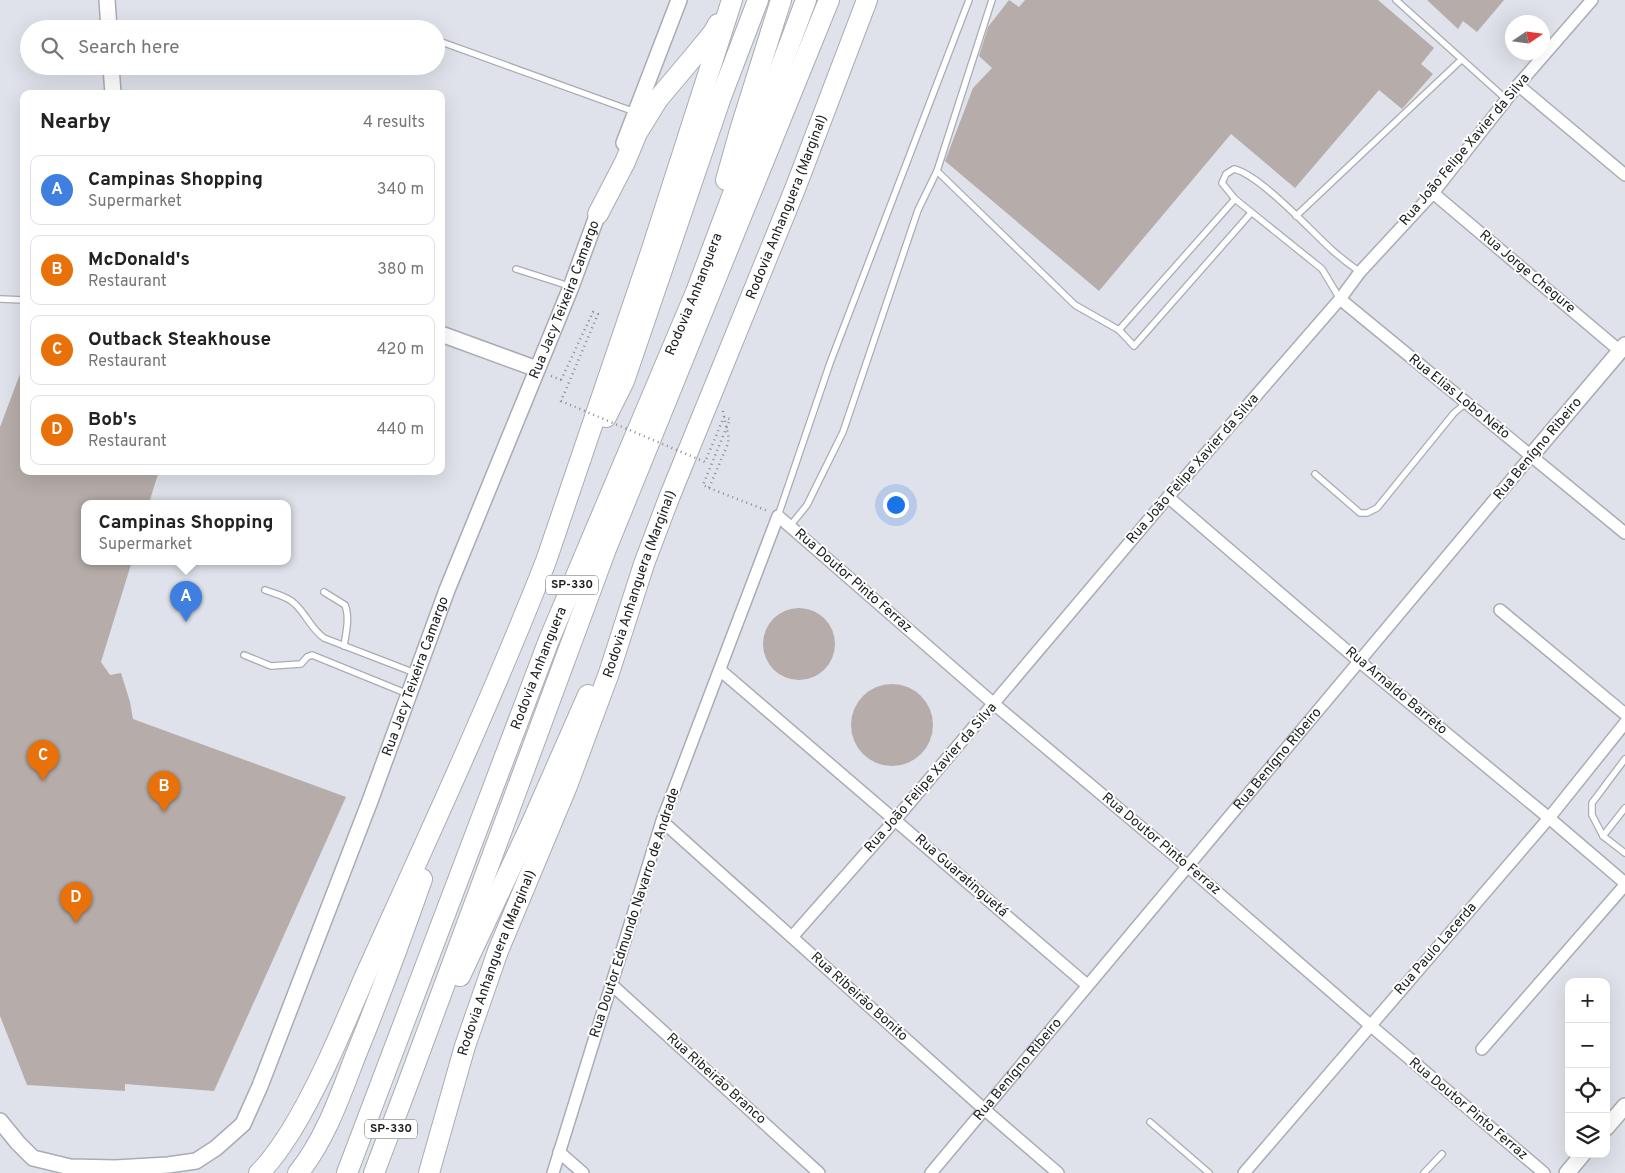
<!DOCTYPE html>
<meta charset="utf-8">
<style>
:root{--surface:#fff;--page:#f6f6f6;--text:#222;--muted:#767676;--line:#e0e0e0;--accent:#a82a7a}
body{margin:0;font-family:Overpass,sans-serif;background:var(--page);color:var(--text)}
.controls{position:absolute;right:15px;bottom:15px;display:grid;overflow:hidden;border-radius:10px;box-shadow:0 5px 20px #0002}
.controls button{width:45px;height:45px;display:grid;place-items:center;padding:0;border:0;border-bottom:1px solid var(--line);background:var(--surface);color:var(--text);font:25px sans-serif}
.compass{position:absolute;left:1505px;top:15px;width:45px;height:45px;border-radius:50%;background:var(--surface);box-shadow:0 5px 20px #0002;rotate:77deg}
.you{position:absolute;left:895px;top:504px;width:18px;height:18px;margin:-12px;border:4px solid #fff;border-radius:50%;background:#1a73e8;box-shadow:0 0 0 8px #1a73e833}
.badge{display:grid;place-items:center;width:32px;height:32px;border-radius:50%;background:var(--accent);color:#fff;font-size:16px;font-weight:700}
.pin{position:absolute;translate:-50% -41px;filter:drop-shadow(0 1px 2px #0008)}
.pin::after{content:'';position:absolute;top:26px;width:18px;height:15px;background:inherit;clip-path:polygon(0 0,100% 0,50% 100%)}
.popup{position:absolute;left:81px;top:500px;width:210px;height:65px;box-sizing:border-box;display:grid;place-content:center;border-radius:10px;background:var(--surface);filter:drop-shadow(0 1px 4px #0005);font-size:16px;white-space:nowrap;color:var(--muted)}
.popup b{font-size:19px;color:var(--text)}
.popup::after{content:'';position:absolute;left:50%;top:100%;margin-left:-10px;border:10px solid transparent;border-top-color:var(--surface)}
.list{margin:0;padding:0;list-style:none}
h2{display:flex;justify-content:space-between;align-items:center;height:65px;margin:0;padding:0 20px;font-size:21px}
h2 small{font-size:16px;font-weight:400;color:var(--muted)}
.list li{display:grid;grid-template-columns:32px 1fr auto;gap:15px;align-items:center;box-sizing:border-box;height:70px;margin:0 10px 10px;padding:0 10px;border:1px solid var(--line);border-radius:10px}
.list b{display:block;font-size:19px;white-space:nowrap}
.list p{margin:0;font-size:16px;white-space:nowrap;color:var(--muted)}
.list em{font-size:16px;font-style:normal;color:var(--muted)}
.icon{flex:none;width:28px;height:28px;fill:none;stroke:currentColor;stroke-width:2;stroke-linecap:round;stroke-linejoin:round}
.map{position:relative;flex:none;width:1625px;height:1173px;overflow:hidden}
.search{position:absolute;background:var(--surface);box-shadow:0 5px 20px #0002;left:20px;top:20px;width:425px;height:55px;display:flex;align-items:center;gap:12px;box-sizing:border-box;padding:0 18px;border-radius:28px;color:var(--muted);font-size:19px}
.panel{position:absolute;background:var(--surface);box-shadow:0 5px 20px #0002;left:20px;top:90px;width:425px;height:385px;border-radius:10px}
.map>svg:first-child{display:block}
</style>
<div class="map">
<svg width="1625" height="1173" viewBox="0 0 1625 1173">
<rect width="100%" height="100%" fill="#dfe2ea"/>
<!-- building -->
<g fill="#b6adaa">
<path d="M1009 0 1019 7 1025 0H1378L1434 48 1421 64 1433 74 1402 109 1379 90 1295 188 1231 134 1099 291 945 161 973 88 992 68 979 56 988 27Z"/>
<path d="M1427 0H1504L1477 32 1463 21 1458 29Z"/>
<path d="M23 366H24V471H159L149 503H85V561H132L101 662 110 675 121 673 130 702 133 719 346 797 214 1091 125 1084V1091L27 1085 0 1016V427Z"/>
<circle cx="799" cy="644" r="36"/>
<circle cx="892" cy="725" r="41"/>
</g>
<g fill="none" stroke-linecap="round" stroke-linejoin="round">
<defs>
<g id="lane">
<path d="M1396 0 1507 100"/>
<path d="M394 25 405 29"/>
<path d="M436 40 635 112"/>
<path d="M937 171 1075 305 1119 330 1134 346 1251 213"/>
<path d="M1296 216 1461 60"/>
<path d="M516 269 569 286"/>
<path d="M0 299 24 300"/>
<path d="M1340 299 1322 269 1235 199 1222 183 1226 174 1234 169C1259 174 1311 231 1332 250 1341 258 1350 265 1360 272"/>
<path d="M1119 330 1235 199"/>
<path d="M1315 474 1360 513H1367L1377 508 1454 413 1466 403"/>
<path d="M778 516 830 363 969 0"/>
<path d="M790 526 807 505 843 432 918 210 937 171 992 0"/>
<path d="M265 590C275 594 287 596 295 604 306 614 311 629 324 638L415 673"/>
<path d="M324 592 345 605C350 618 346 632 344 646"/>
<path d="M244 655 271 666 301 664 307 657 312 655 408 694"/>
<path d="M1625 759 1592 803V815L1603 836 1625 853"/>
<path d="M1603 836 1625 808"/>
<path d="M1150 1122 1209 1173"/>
<path d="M1424 1173 1442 1154"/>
</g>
<g id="street">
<path d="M1518 85 1625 175"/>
<path d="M1433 193 1620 351"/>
<path d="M1340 299 1625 533"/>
<path d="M1168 497 1360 662 1549 818 1625 883"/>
<path d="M1500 610 1625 714"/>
<path d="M720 670 1087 985"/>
<path d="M662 821 985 1110 1058 1173"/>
<path d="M792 937 895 820 1168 497 1340 299 1360 272 1433 193 1518 85 1592 0"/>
<path d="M612 985 819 1173"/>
<path d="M1482 1049 1625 885"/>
<path d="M559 1152 583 1173"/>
<path d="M553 1173 662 821 778 516 994 704 1187 866 1370 1025 1544 1173"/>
<path id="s1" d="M931 1173 1531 456"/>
<path d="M1244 1173 1549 818 1625 723"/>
</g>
<g id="secondary">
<path d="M107 0 109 29"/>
<path d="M111 66 113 94"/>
<path d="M624 143 679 0"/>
<path d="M441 334 537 369"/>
<path d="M1531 456 1625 345"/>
<path id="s2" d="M0 1121 18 1143 33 1158 70 1167 115 1168 168 1165 196 1161 216 1148 243 1124 260 1086 370 801 447 590 571 287 601 205"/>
<path d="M1606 1128 1625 1106"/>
<path d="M1567 1173 1583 1154"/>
</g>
<g id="highway">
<path d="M726 180 741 127 781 0"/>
<path d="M598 214 625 162 637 133 658 99 695 55 713 33 718 24"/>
<path d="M606 417 624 381 721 97 758 0"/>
<path d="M460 976 530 827 588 695"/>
<path d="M259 1173C272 1161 281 1146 291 1131 321 1082 343 1027 366 974 428 837 491 701 546 561L652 249 732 0"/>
<path d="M298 1173C325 1140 340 1096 355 1057 379 998 401 939 422 879"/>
<path id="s3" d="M347 1173 549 640 696 292 806 0"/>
<path d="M374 1173 407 1086 606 549 829 0"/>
<path id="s4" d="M429 1173 465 1046 498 951 567 786 609 673 644 564 669 498 795 189 867 0"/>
</g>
</defs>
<!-- lane casing -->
<use href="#lane" stroke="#a9acb4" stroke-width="8"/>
<!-- street casing -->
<use href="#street" stroke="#a9acb4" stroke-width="14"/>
<!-- secondary casing -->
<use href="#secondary" stroke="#a9acb4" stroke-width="18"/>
<!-- highway casing -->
<use href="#highway" stroke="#a9acb4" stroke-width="22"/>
<!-- path -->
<g stroke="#898b90" stroke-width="2.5" stroke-dasharray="1 4" stroke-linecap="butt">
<path d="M551 376 561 380"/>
<path d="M723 411 729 439 727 446"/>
<path d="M709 488 768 511"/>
</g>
<!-- lane -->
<use href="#lane" stroke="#fff" stroke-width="5.5"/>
<!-- street -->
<use href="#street" stroke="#fff" stroke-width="11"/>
<!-- secondary -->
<use href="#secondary" stroke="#fff" stroke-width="15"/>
<!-- highway -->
<use href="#highway" stroke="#fff" stroke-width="20"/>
<!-- path-bridge -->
<path stroke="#898b90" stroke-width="2.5" stroke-dasharray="1 4" stroke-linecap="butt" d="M561 380 593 312 598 314 561 401 705 462 724 417 730 419 703 485 709 488 727 446"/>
</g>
<g text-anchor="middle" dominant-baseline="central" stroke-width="4" stroke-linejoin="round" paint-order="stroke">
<!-- shield labels -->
<g fill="#fff" stroke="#606162" stroke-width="1">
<rect x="546" y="575.5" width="52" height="19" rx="4"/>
<rect x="365" y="1119.5" width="52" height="19" rx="4"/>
</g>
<g font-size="12" font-weight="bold" fill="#1c1d1f">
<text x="572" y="585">SP-330</text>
<text x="391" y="1129">SP-330</text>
</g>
<!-- street labels -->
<g font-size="14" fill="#1c1d1f" stroke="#fff">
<text transform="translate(1465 150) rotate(-50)">Rua João Felipe Xavier da Silva</text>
<text stroke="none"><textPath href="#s4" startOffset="1031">Rodovia Anhanguera (Marginal)</textPath></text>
<text transform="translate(1527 272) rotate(40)">Rua Jorge Chegure</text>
<text stroke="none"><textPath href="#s3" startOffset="945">Rodovia Anhanguera</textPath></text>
<text stroke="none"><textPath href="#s2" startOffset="1159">Rua Jacy Teixeira Camargo</textPath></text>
<text transform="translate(1459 397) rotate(39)">Rua Elias Lobo Neto</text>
<text transform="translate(1538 449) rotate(-50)">Rua Benígno Ribeiro</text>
<text transform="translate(1193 469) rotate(-49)">Rua João Felipe Xavier da Silva</text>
<text transform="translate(853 581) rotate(41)">Rua Doutor Pinto Ferraz</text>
<text stroke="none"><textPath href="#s4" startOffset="626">Rodovia Anhanguera (Marginal)</textPath></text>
<text stroke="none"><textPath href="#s3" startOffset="540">Rodovia Anhanguera</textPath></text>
<text stroke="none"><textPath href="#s2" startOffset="754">Rua Jacy Teixeira Camargo</textPath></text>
<text transform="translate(1396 691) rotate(40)">Rua Arnaldo Barreto</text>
<text stroke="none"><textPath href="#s1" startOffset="540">Rua Benígno Ribeiro</textPath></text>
<text transform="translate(931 778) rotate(-49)">Rua João Felipe Xavier da Silva</text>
<text transform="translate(1161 844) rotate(40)">Rua Doutor Pinto Ferraz</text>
<text transform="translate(961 876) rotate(41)">Rua Guaratinguetá</text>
<text transform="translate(635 913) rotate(-72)">Rua Doutor Edmundo Navarro de Andrade</text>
<text transform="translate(1436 949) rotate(-49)">Rua Paulo Lacerda</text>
<text stroke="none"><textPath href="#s4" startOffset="221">Rodovia Anhanguera (Marginal)</textPath></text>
<text transform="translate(859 997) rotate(42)">Rua Ribeirão Bonito</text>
<text stroke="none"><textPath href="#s1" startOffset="135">Rua Benígno Ribeiro</textPath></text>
<text transform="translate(716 1079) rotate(42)">Rua Ribeirão Branco</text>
<text transform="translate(1468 1109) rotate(40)">Rua Doutor Pinto Ferraz</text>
</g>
</g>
</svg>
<div class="controls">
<button>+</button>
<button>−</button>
<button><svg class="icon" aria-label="locate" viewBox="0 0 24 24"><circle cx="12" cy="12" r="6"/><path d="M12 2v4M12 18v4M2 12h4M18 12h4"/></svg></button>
<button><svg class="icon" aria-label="layers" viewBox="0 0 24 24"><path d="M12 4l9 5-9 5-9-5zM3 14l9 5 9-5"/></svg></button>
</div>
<svg class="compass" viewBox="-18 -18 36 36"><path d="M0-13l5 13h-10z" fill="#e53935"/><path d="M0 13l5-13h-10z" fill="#767676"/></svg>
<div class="you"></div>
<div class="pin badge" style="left:186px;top:622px;background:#3f7fe0">A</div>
<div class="popup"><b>Campinas Shopping</b>Supermarket</div>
<div class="pin badge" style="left:164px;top:812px;background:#e8710a">B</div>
<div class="pin badge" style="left:43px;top:781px;background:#e8710a">C</div>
<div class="pin badge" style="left:76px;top:923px;background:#e8710a">D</div>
<div class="search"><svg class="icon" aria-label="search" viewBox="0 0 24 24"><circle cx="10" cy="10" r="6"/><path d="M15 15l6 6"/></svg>Search here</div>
<section class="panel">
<h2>Nearby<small>4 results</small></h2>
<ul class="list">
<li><span class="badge" style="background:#3f7fe0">A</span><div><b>Campinas Shopping</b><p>Supermarket</p></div><em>340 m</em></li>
<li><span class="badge" style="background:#e8710a">B</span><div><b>McDonald's</b><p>Restaurant</p></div><em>380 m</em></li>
<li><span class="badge" style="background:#e8710a">C</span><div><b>Outback Steakhouse</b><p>Restaurant</p></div><em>420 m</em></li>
<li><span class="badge" style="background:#e8710a">D</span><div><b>Bob's</b><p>Restaurant</p></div><em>440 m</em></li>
</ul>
</section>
</div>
